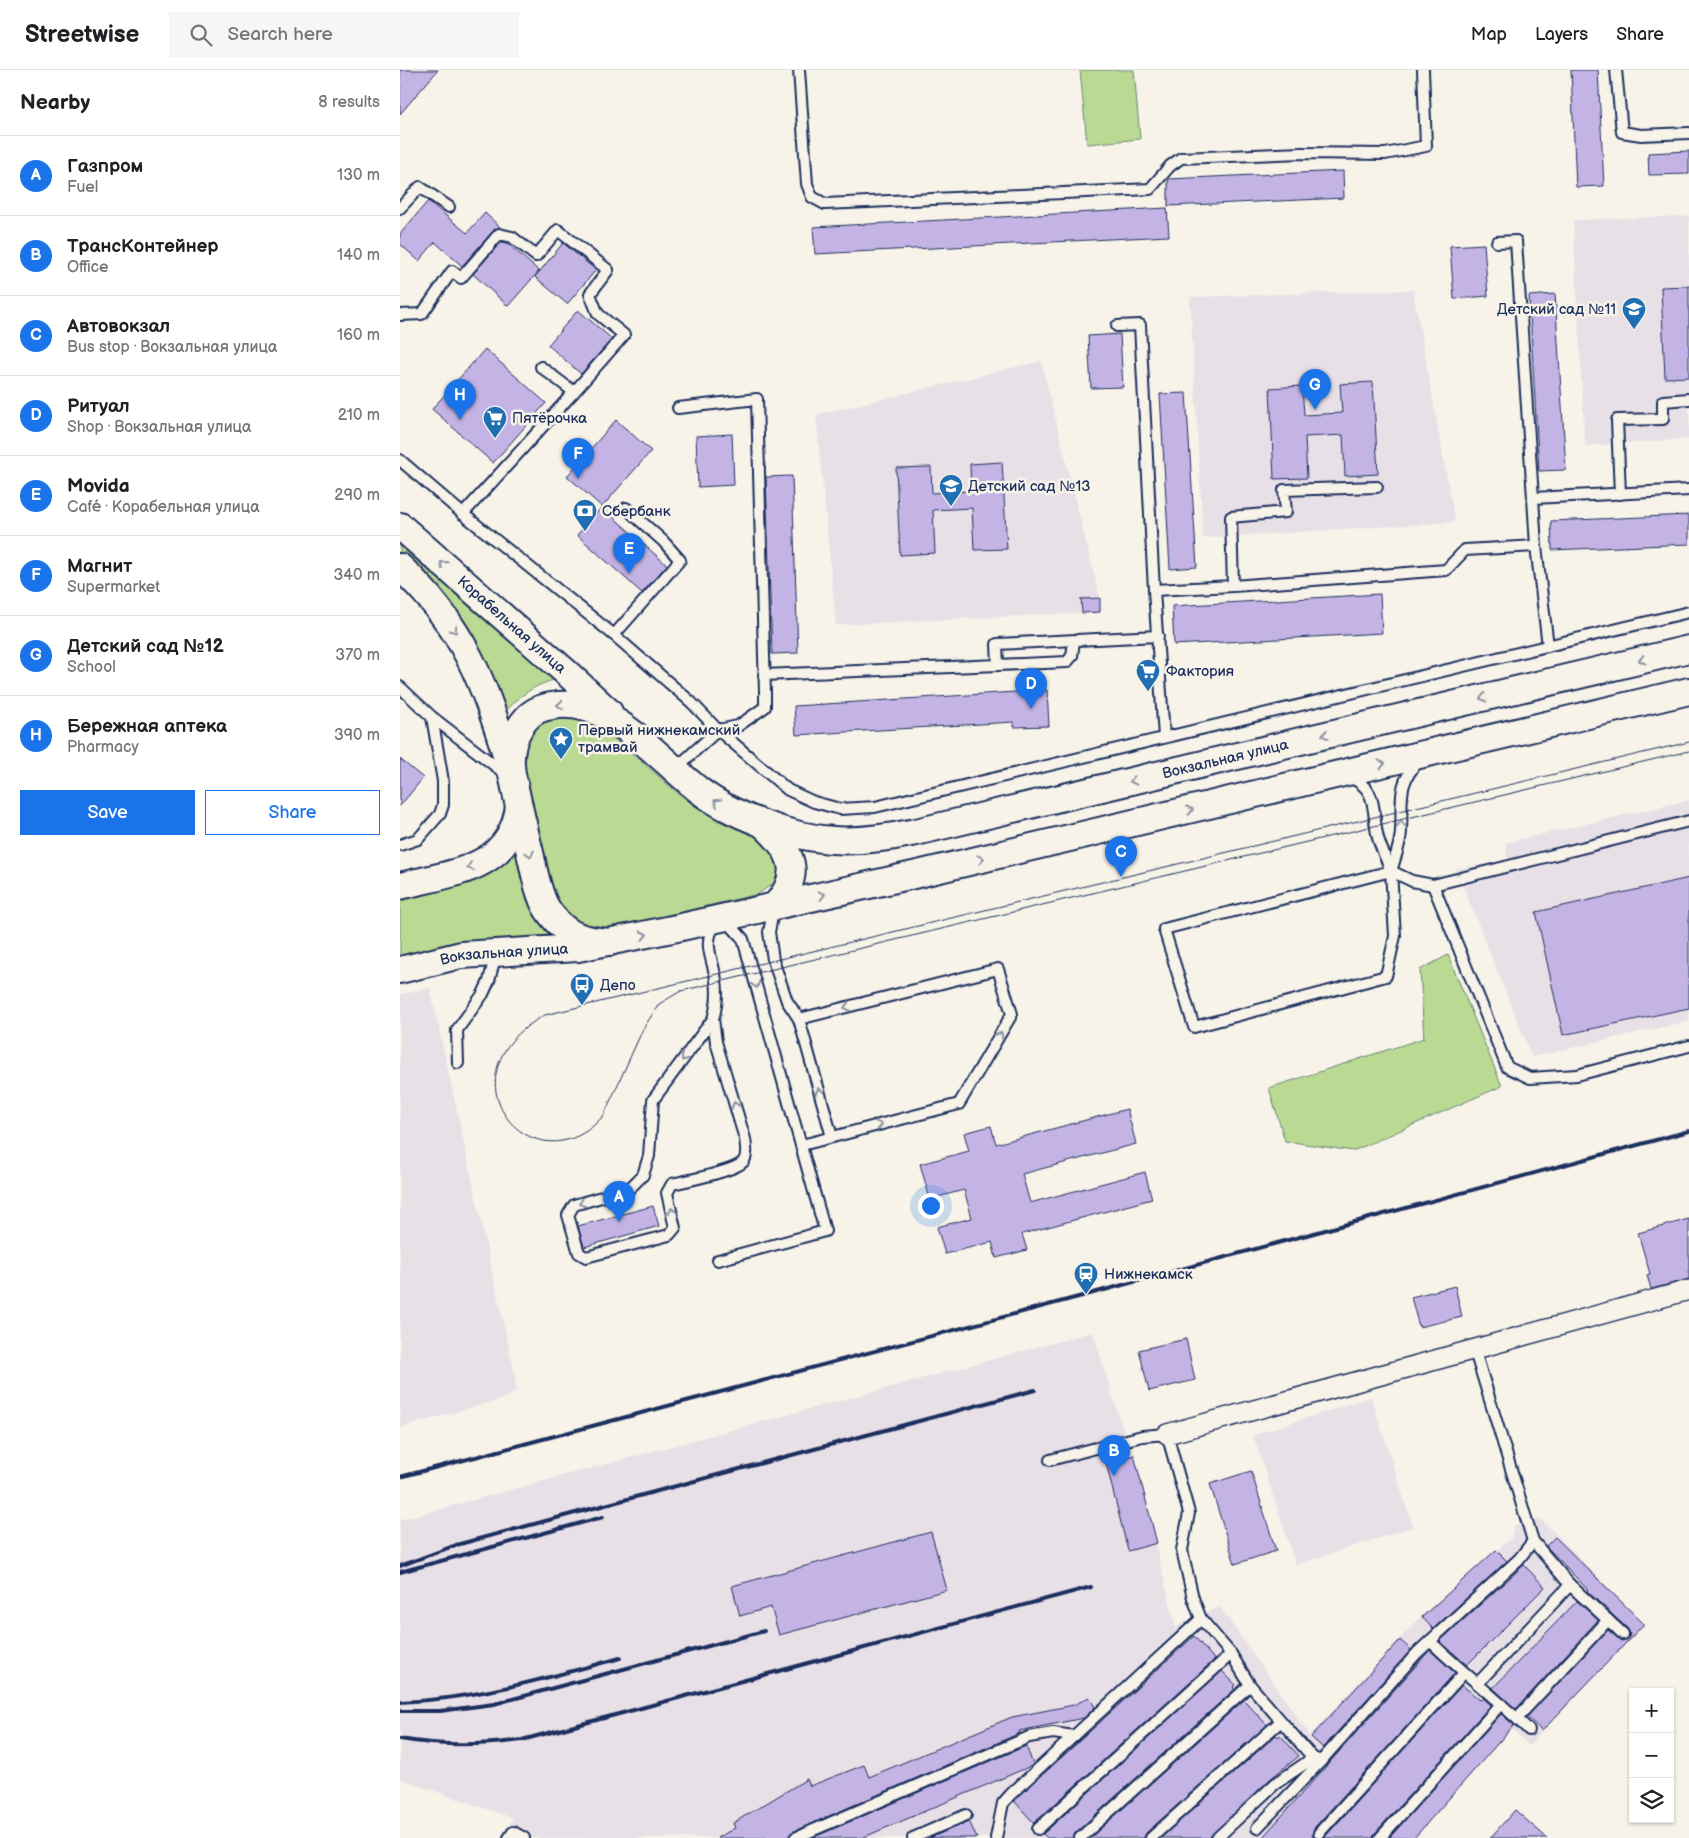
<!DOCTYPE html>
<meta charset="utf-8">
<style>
:root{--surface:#fff;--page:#f6f6f6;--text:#202124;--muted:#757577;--line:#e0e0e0;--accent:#1a73e8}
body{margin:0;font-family:"Balsamiq Sans",sans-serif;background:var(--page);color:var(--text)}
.controls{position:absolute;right:15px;bottom:15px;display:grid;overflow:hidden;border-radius:0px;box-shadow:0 1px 4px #0004}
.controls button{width:45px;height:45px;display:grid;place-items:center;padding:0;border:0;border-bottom:1px solid var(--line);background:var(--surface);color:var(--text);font:25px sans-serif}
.you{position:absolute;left:530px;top:1135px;width:18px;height:18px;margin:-12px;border:4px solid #fff;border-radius:50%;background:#1a73e8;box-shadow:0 0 0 8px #1a73e833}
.badge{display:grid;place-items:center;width:32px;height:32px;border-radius:50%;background:var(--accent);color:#fff;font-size:16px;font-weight:700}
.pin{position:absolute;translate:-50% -41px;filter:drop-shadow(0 1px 2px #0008)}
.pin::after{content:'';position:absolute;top:26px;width:18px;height:15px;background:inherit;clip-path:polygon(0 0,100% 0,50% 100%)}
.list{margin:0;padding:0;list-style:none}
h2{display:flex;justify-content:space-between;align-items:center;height:65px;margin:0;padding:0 20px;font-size:21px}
h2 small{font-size:16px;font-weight:400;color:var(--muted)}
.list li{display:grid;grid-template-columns:32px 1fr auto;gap:15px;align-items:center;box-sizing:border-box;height:80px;padding:0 20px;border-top:1px solid var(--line)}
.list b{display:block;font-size:19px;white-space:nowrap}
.list p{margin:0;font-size:16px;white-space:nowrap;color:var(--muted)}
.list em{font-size:16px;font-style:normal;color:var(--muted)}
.actions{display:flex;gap:10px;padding:15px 20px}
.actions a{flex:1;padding:11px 0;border:1px solid var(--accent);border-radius:0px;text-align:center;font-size:18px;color:var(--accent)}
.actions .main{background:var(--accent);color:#fff}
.icon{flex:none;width:28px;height:28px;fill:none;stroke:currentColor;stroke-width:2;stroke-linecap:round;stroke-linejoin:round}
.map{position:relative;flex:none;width:1289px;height:1768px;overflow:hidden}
header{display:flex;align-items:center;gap:30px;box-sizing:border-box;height:70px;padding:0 25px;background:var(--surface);border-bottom:1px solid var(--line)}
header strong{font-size:24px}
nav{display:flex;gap:28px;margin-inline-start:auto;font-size:18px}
.search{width:350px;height:45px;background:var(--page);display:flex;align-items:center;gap:12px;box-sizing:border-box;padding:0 18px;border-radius:0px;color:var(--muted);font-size:19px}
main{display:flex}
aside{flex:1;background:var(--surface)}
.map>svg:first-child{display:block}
</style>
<header>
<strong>Streetwise</strong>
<div class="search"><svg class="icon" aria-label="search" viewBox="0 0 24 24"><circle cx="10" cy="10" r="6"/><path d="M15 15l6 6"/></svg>Search here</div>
<nav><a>Map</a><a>Layers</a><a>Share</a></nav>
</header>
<main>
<aside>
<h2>Nearby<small>8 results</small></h2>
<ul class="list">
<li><span class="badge">A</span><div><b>Газпром</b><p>Fuel</p></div><em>130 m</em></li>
<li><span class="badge">B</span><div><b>ТрансКонтейнер</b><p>Office</p></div><em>140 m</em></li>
<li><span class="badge">C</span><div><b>Автовокзал</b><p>Bus stop · Вокзальная улица</p></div><em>160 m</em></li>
<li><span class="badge">D</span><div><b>Ритуал</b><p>Shop · Вокзальная улица</p></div><em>210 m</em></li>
<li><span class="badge">E</span><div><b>Movida</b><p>Café · Корабельная улица</p></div><em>290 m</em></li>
<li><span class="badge">F</span><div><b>Магнит</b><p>Supermarket</p></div><em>340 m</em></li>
<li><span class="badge">G</span><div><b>Детский сад №12</b><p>School</p></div><em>370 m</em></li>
<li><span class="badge">H</span><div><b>Бережная аптека</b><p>Pharmacy</p></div><em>390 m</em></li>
</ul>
<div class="actions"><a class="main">Save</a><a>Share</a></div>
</aside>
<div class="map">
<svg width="1289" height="1768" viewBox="0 0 1289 1768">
<rect width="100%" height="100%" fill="#f7f3e8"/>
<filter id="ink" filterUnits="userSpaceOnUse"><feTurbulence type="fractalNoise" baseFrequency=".02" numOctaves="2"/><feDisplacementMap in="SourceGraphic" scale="10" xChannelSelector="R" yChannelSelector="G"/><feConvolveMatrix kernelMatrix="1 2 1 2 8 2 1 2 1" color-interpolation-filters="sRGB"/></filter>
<g filter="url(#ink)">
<!-- built -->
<g fill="#e8e0e7">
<path d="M1289 146V369L1185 376 1173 150Z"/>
<path d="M1013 220 1055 452 803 468 790 227Z"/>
<path d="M641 291 700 528V542L436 555 416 345Z"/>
<path d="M1289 730V951L1132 987 1056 799 1108 790 1105 773Z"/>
<path d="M30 918 115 1306 116 1322 102 1329 0 1358V924Z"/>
<path d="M693 1262 720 1350 734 1385 776 1558 784 1552 820 1537 910 1665 1022 1545 1111 1468 1114 1455 1141 1449 1244 1554 1129 1676 1111 1658 1014 1768H100L113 1748 0 1709V1450Z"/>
<path d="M971 1327 1013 1457 896 1495 853 1365Z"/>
</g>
<!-- green -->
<g fill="#bada93" stroke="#6a8478">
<path d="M680 0H734L740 69 687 74Z"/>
<path d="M0 474 158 609C135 614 118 626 104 644 85 572 56 531 0 483Z"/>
<path d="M174 645C228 669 264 720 315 749 330 757 362 765 372 779 380 789 379 799 377 811L358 824 213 858C195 859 177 856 164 842 147 824 125 718 124 690 123 682 126 672 131 665 141 649 157 648 174 645Z"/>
<path d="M115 777C122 814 125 840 152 868L69 872 0 890V825Z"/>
<path d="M1048 885 1102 1016 953 1081 885 1071 869 1018 1024 968 1020 900Z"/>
</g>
<!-- building -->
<g fill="#c4b4e5" stroke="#1b2f5e">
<path d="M0 0H38L0 44Z"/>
<path d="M1171 0H1198L1204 116 1176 117Z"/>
<path d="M1289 81V104L1249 105 1248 83Z"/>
<path d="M943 101 944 128 768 136V109Z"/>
<path d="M28 131 67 163 85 143 100 157 94 160 62 196 35 172 19 191 0 174V164Z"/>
<path d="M767 138 769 166 415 184 413 157Z"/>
<path d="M101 172 107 173 139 201 108 236 73 204Z"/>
<path d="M163 173 196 200 167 234 135 207Z"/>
<path d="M1084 174 1088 226 1054 229 1050 176Z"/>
<path d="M1289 216V307L1265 308 1261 217Z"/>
<path d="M1155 224 1166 400 1139 401 1129 226Z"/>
<path d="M178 240 212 269 181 304 148 275Z"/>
<path d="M720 264 723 317 691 318 688 266Z"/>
<path d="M85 279 146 333 93 393 32 339Z"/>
<path d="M973 312 978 404 945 406 943 365 905 367 907 408 874 409 870 318 902 316 904 345 942 343 940 314Z"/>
<path d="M786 323 797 497 770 499 760 324Z"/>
<path d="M216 350 251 381 202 437 167 406Z"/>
<path d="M332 364 334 415 298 417 296 366Z"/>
<path d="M602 392 607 479 574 480 572 438 533 440 535 483 500 485 496 398 531 397 532 423 571 421 570 394Z"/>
<path d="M392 406 398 583 372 584 366 407Z"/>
<path d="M202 437 267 495 242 523 177 465Z"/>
<path d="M1289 445V474L1152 480 1151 451Z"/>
<path d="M980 524 982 563 774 575 772 536Z"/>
<path d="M700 528V542L682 543 681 529Z"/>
<path d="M647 620 649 656 614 657V652L396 665 394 636Z"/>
<path d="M0 689 23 708 0 736Z"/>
<path d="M1289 808V938L1163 965 1136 842Z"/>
<path d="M727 1039 736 1074 622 1104 630 1133 745 1102 752 1129 622 1164 627 1180 596 1188 592 1172 545 1184 537 1157 572 1148 564 1120 530 1129 520 1094 569 1081 564 1063 591 1056 596 1074Z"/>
<path d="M253 1136 259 1156 184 1177 178 1156Z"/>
<path d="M1289 1149V1209L1251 1219 1247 1205 1250 1204 1238 1163Z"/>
<path d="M1055 1216 1062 1247 1019 1257 1011 1227Z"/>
<path d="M786 1269 795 1310 749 1321 739 1280Z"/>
<path d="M734 1385 757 1473 728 1481 706 1393Z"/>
<path d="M851 1401 876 1481 835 1494 810 1414Z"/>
<path d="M531 1462 547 1520 379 1565 371 1537 340 1546 332 1516Z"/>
<path d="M1155 1467 1244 1554 1142 1661 1127 1647 1208 1560 1221 1571 1225 1570 1230 1565 1228 1559 1187 1521 1188 1520 1146 1476Z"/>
<path d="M1096 1480 1107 1491 1033 1559 1022 1547Z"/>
<path d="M1124 1495 1145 1517 1067 1595 1040 1571Z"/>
<path d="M1177 1531 1198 1550 1116 1639 1093 1618Z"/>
<path d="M794 1566 814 1589 813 1591 634 1753 614 1731Z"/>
<path d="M1000 1570 1011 1580 923 1678 911 1667Z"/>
<path d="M1030 1580 1055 1603 914 1758 912 1765 914 1768H862Z"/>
<path d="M822 1601 836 1615 833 1618 835 1619 675 1763 673 1768H647L643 1764Z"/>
<path d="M1062 1615 1080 1630 1083 1628 1091 1635 975 1763 973 1768H924Z"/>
<path d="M689 1627 695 1637 684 1648 619 1661 620 1663 392 1762 388 1768H317L335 1758 333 1753 407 1709 410 1716 464 1695 469 1707 612 1647 674 1635Z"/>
<path d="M844 1630 867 1655 746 1763 744 1768H690Z"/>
<path d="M1101 1644 1114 1655 1014 1768H989Z"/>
<path d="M876 1665 878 1667 880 1665 899 1686 870 1709 809 1768H761Z"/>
<path d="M626 1676 633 1694 631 1696 462 1768H412Z"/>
<path d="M1115 1740 1147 1768H1090Z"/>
<path d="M569 1751 577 1768H530Z"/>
</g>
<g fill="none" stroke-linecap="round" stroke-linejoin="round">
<defs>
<g id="service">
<path d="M399 0 407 114 412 127 425 134 750 119 770 96 781 88 902 83 985 84 1026 76 1023 0"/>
<path d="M1216 0 1222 62 1241 65 1289 63"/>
<path d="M0 138 20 117 49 137"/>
<path d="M1097 172 1116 171 1133 428"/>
<path d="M0 245 22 244 52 201 61 208 99 164 112 167 136 186 158 160 208 200 190 224 198 244 224 265 174 322"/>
<path d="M717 256 740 255 754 520"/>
<path d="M0 390 63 444 214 565 291 632 318 660 388 720 414 732 440 739 475 737 1289 542"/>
<path d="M1220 424 1217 350 1263 349V331L1289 329"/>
<path d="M63 444 174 322 141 297"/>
<path d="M833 516 831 447 886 442 884 420 977 417"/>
<path d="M214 565 280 490 263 471 226 438"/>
<path d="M1148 576 1136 476 1133 428 1289 420"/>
<path d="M598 595 667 592 672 586 674 571"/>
<path d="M364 605 598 595 597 574 758 566"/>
<path d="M0 617 32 647 107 705"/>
<path d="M764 667 754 520 833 516 1046 500 1065 480 1136 476"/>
<path d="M275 699 318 660 338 656 365 637V622L357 329 278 338"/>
<path d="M949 707C980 719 971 742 978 768 981 779 987 790 991 801L1012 811 1033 815 1289 751"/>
<path d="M0 775 18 769 40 744 43 735V711L32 647"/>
<path d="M991 801 995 866 986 906 794 957 764 859Z"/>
<path d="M991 801C995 788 1001 773 1001 760 1003 731 996 714 1019 691"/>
<path d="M1033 815 1107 997 1130 1008 1177 1005 1289 976"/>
<path d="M374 837 369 862 373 890 387 931 399 949 432 1067"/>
<path d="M313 949 316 972 345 1069C346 1076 348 1086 343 1092 335 1101 286 1111 272 1114L267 1123 275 1158 269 1165 186 1187 179 1183 168 1145 174 1135 229 1119 243 1105 249 1086 253 1030 313 949C317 936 318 924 316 910 313 888 302 875 315 854"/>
<path d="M399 949 598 899 612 944 559 1034 402 1075"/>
<path d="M58 993 57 960 83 924 89 911 96 883"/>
<path d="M318 1190 425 1161 343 869 326 850"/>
<path d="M1074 1278 1133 1471 1170 1515 1223 1564"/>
<path d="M650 1390 742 1366 767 1364 789 1443 782 1480 793 1528 801 1549 831 1584 850 1615 913 1688 921 1691"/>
<path d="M1030 1571C1062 1602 1097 1629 1129 1660"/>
<path d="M1078 1613 1170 1515"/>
<path d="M1117 1648 1208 1550"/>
<path d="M857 1758 921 1691 1017 1583 1119 1489 1133 1471"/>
<path d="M638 1759 831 1584"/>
<path d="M919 1763 1063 1604"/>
<path d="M109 1768 113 1762 124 1768"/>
<path d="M395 1768 629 1667 653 1663 674 1666"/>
<path d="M513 1768 566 1745"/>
<path d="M596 1768 603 1733 611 1724 801 1549"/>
<path d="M680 1768 850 1615"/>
<path d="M751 1768 880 1652"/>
<path d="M817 1768 875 1714 913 1688"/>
<path d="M980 1768 1101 1634"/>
</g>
<path id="minor" d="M767 1364 1289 1220"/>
<g id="secondary">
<path id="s1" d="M0 456 168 604 209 642"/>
<path d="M0 497C64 556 84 613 109 694"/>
<path d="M364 755C392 781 404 804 375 836"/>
<path d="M0 816C51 803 110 800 119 737"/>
<path id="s2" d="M210 872C197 871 184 870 173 864 161 858 148 843 143 831 137 817 134 801 131 787 125 762 119 738 114 713 108 692 110 667 126 649 132 642 142 637 152 636 209 625 259 690 300 721 318 735 340 745 361 753 417 775 458 774 516 762L1289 579"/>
<path id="s3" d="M0 900 61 885 178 878 277 858 518 804 1289 621"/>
</g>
</defs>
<!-- service casing -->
<use href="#service" stroke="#1b2f5e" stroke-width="14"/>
<!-- minor casing -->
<use href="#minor" stroke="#1b2f5e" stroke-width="22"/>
<!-- secondary casing -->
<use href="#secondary" stroke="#1b2f5e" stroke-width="30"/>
<!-- service -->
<use href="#service" stroke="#f7f3e8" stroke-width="10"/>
<!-- minor -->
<use href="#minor" stroke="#f7f3e8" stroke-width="19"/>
<!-- secondary -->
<use href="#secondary" stroke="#f7f3e8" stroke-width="26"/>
<!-- tram -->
<path stroke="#1b2f5e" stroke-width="1" d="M1289 672 145 945C33 1006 136 1125 204 1045L243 959 259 934 281 921 1289 681"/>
<!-- rail -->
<g stroke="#1b2f5e" stroke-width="4">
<path d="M0 1407 686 1225 1289 1061"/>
<path d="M0 1496 56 1475 635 1320"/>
<path d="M0 1502 203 1447"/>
<path d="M0 1632C77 1629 146 1608 220 1588"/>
<path d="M0 1641H40L94 1634 364 1561"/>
<path d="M0 1669C41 1676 80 1676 122 1670L691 1517"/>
</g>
</g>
<!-- one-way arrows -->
<defs><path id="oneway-chevron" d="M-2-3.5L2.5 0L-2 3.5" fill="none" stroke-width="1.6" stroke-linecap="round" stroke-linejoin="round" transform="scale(1.25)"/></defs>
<g stroke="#8991a3">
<use href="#oneway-chevron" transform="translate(43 494) rotate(-139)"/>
<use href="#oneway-chevron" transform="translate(54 560) rotate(54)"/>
<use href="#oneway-chevron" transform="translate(1242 590) rotate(167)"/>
<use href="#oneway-chevron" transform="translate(1083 628) rotate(167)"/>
<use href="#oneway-chevron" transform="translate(160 635) rotate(176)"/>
<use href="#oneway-chevron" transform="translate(925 665) rotate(167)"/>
<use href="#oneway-chevron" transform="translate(982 694) rotate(-13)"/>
<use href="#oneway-chevron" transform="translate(733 711) rotate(167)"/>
<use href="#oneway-chevron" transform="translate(317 732) rotate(-149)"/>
<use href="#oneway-chevron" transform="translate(790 740) rotate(-13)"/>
<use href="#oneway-chevron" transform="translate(1001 754) rotate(-90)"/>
<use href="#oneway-chevron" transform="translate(130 784) rotate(77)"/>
<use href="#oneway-chevron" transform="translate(581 789) rotate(-13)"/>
<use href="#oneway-chevron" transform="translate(70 797) rotate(161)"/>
<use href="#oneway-chevron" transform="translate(422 825) rotate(-13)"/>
<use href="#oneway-chevron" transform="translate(244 865) rotate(-12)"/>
<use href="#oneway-chevron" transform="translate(356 915) rotate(74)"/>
<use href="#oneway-chevron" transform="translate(447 937) rotate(166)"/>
<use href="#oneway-chevron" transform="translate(600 965) rotate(-60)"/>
<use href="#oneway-chevron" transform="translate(284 988) rotate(127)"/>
<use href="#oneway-chevron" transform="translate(419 1021) rotate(-106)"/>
<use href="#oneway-chevron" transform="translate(335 1035) rotate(-107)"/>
<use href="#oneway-chevron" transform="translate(479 1055) rotate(-15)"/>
<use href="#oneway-chevron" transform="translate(182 1133) rotate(161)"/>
<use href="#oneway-chevron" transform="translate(272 1141) rotate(-103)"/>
</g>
</g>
<!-- icons -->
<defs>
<symbol id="school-pin" viewBox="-11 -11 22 30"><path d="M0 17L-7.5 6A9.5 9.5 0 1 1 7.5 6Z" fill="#1f6fb2" stroke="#f7f3e8"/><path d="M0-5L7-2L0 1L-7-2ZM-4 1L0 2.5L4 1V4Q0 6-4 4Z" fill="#fff"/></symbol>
<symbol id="supermarket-pin" viewBox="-11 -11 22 30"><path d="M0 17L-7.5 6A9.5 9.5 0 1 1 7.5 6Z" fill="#1f6fb2" stroke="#f7f3e8"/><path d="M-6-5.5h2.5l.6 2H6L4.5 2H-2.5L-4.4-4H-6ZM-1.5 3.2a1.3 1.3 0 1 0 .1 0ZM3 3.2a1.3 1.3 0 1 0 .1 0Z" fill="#fff"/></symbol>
<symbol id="bank-pin" viewBox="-11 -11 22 30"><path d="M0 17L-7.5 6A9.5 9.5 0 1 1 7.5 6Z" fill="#1f6fb2" stroke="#f7f3e8"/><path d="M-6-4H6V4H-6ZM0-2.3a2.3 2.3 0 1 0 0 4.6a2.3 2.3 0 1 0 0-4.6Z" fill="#fff"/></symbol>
<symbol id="sight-pin" viewBox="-11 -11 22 30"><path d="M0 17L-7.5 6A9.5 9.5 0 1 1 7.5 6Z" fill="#1f6fb2" stroke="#f7f3e8"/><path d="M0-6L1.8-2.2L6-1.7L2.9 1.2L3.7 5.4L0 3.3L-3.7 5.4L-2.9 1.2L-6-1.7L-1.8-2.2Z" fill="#fff"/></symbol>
<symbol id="bus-pin" viewBox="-11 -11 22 30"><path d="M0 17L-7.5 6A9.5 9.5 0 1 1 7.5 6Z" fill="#1f6fb2" stroke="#f7f3e8"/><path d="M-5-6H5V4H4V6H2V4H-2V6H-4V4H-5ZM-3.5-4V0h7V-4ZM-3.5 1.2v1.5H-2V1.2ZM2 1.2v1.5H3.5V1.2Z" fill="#fff"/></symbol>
<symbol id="station-pin" viewBox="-11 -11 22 30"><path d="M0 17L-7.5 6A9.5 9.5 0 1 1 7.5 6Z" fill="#1f6fb2" stroke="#f7f3e8"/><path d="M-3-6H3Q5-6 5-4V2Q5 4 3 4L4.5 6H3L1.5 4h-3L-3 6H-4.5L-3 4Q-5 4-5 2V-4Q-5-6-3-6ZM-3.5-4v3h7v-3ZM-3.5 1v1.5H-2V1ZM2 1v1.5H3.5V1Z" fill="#fff"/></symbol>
</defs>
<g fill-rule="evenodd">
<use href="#school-pin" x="1220" y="225" width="28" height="38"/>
<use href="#supermarket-pin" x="81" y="334" width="28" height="38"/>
<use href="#school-pin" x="537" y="402" width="28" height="38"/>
<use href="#bank-pin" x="171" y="427" width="28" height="38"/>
<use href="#supermarket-pin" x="734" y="587" width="28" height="38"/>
<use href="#sight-pin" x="147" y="655" width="28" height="38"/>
<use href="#bus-pin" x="168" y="901" width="28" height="38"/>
<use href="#station-pin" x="672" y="1190" width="28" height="38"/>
</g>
<g text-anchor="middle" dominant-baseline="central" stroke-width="5" stroke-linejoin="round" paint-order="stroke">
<!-- poi labels -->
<g font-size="15" fill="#1b2f5e" stroke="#f7f3e8" text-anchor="start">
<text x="1216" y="239" text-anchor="end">Детский сад №11</text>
<text x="112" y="348">Пятёрочка</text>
<text x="568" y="416">Детский сад №13</text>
<text x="202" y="441">Сбербанк</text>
<text x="766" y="601">Фактория</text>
<text x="178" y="660">Первый нижнекамский<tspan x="178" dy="17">трамвай</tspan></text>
<text x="200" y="915">Депо</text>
<text x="704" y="1204">Нижнекамск</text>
</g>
<!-- street labels -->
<g font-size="15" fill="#1b2f5e" stroke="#f7f3e8">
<text stroke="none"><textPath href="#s1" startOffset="149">Корабельная улица</textPath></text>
<text stroke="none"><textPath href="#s2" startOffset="1024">Вокзальная улица</textPath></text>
<text stroke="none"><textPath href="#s3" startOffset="106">Вокзальная улица</textPath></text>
</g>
</g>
</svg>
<div class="controls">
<button>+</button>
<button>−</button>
<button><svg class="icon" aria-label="layers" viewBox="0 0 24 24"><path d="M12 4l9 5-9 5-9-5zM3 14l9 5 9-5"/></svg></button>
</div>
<div class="you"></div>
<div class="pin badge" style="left:219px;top:1152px">A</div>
<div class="pin badge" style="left:714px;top:1406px">B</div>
<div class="pin badge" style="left:721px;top:807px">C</div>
<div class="pin badge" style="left:631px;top:639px">D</div>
<div class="pin badge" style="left:229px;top:504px">E</div>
<div class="pin badge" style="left:178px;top:409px">F</div>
<div class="pin badge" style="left:915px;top:340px">G</div>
<div class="pin badge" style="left:60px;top:350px">H</div>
</div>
</main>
